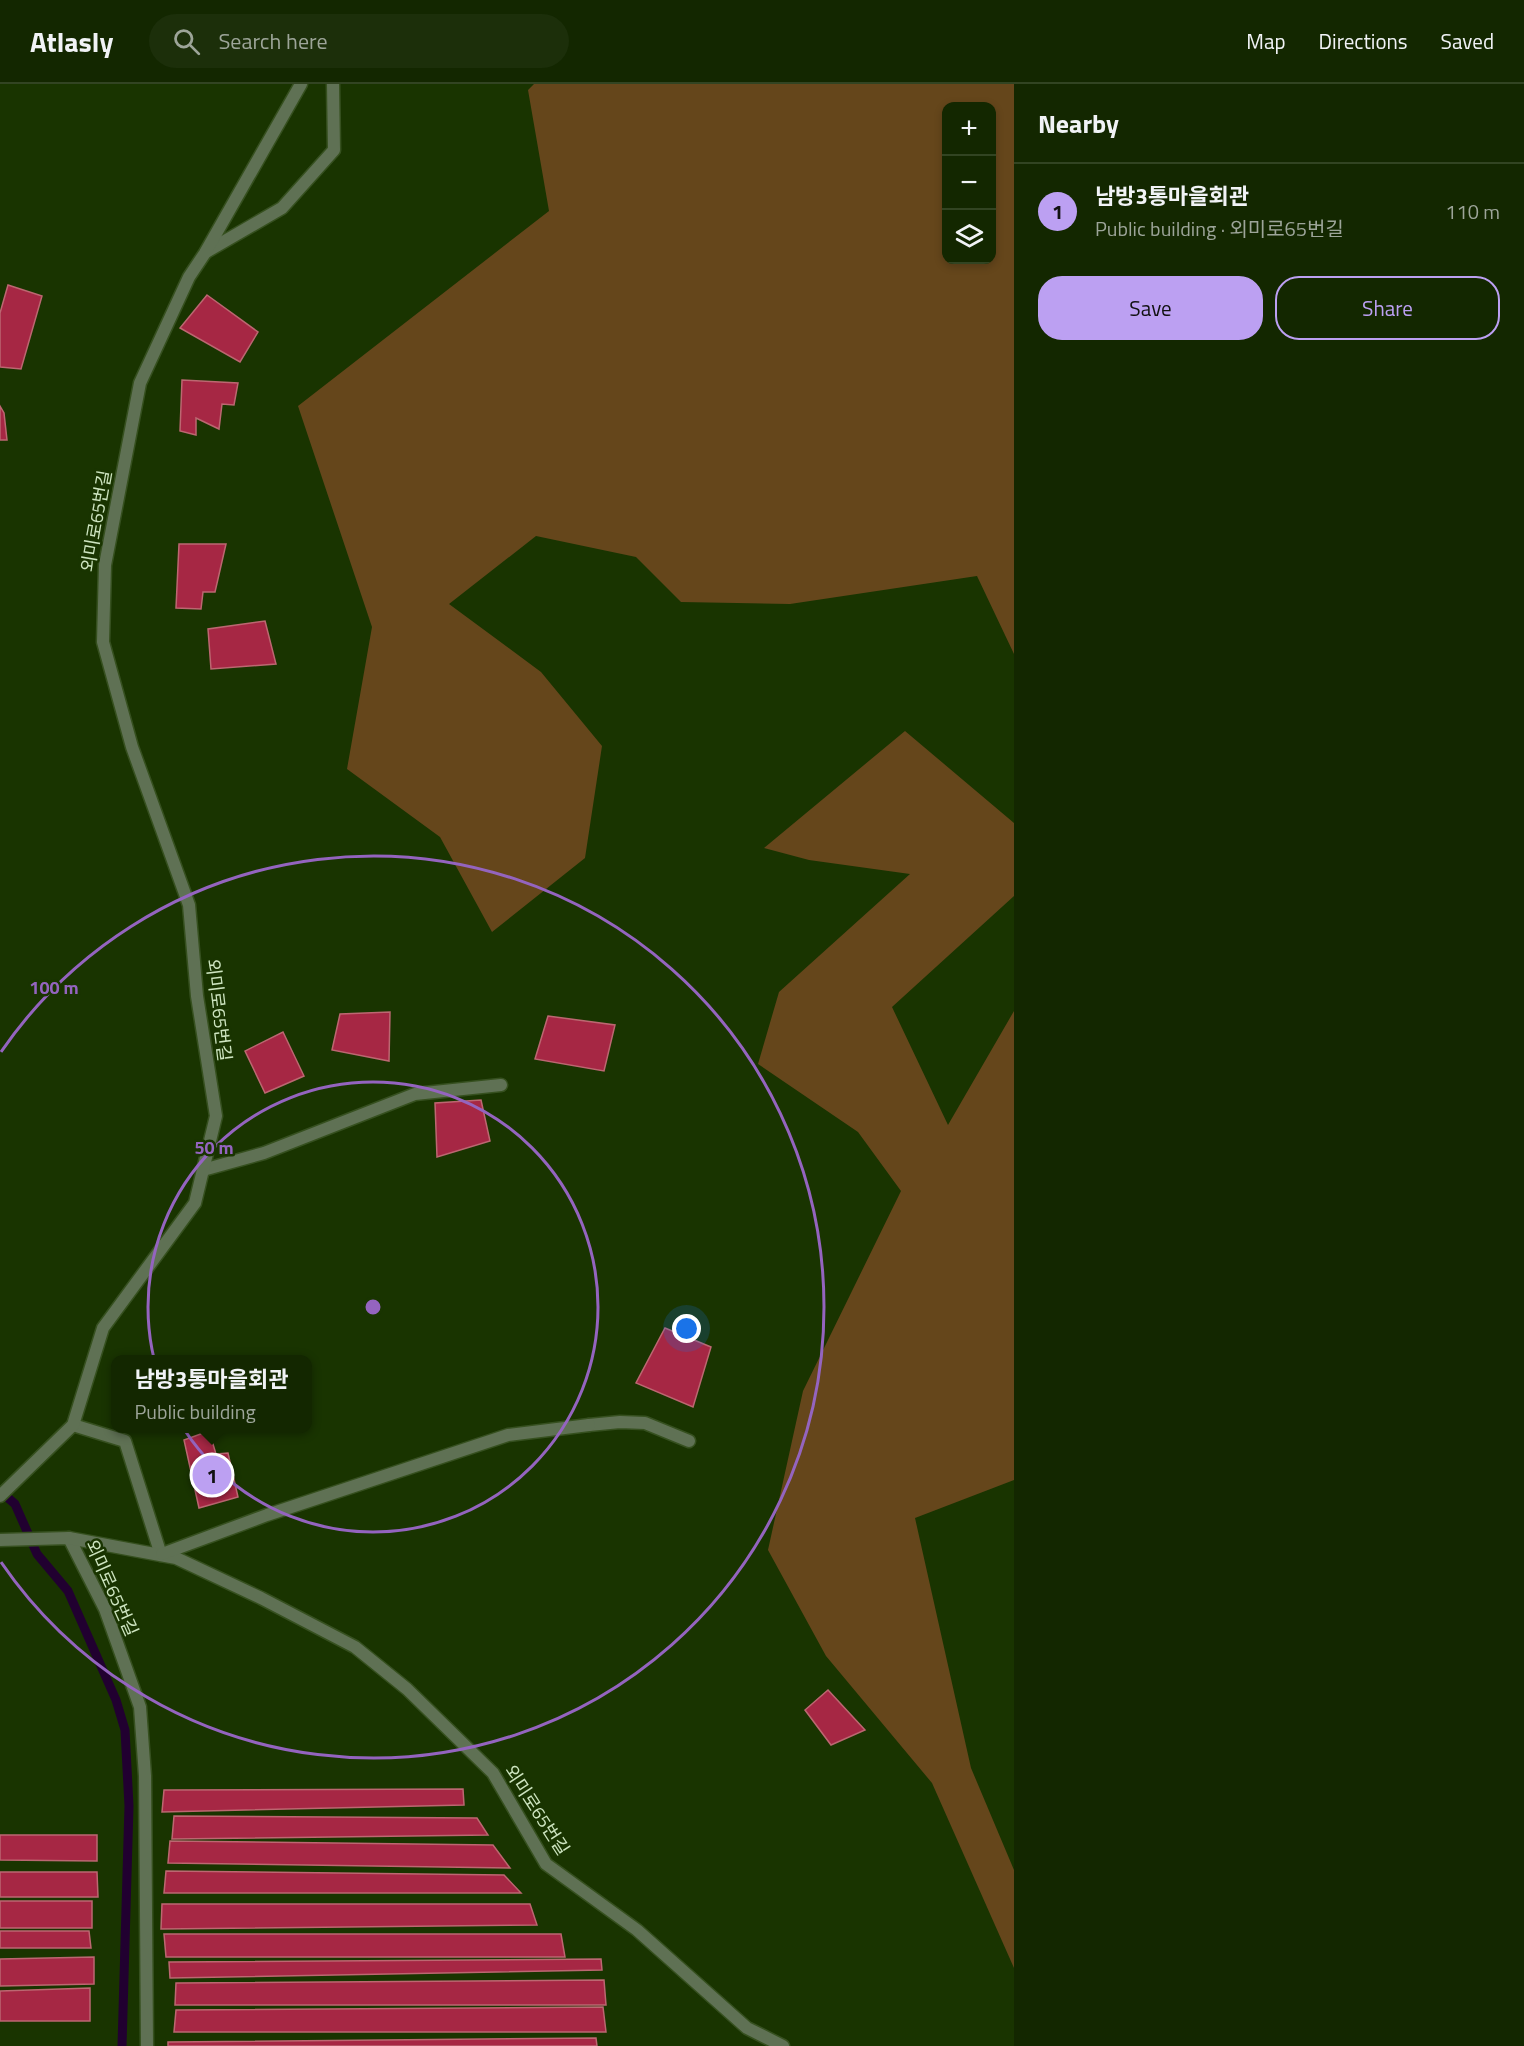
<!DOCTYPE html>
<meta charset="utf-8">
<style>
:root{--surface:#132700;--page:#1c2f0a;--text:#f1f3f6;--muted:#9da599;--line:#324422;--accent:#bca0f2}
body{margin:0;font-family:"Titillium Web","Noto Sans KR",sans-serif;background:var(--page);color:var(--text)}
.controls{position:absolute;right:18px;top:18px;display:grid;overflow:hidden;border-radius:12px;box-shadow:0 3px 9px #0003}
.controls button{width:54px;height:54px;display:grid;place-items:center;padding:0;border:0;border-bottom:2px solid var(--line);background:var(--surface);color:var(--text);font:30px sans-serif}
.you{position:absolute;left:687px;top:1245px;width:21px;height:21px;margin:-15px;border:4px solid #fff;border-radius:50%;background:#1a73e8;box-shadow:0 0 0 9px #1a73e833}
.badge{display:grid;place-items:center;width:39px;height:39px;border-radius:50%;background:var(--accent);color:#111;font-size:20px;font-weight:700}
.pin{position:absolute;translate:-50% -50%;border:3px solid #fff;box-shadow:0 2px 6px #0006}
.popup{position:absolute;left:111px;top:1271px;width:201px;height:78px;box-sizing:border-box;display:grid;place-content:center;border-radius:12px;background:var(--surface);filter:drop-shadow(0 2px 4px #0005);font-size:20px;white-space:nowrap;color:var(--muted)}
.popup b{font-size:22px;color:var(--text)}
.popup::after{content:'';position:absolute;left:50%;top:100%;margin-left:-12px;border:12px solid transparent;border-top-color:var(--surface)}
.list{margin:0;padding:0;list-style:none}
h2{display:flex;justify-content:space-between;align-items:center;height:78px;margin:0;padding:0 24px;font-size:26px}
h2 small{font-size:20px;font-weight:400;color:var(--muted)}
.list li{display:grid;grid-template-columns:39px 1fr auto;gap:18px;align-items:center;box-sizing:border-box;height:96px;padding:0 24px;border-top:2px solid var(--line)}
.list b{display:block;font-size:22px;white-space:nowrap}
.list p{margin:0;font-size:20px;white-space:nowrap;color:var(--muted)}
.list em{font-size:20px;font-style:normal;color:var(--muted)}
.actions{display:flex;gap:12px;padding:18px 24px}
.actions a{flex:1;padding:14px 0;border:2px solid var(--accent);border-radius:24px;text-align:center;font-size:21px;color:var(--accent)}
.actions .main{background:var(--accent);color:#111}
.icon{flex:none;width:33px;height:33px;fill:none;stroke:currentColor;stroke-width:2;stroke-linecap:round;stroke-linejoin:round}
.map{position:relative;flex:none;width:1014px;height:1962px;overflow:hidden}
header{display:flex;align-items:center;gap:36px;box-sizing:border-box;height:84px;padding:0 30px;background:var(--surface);border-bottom:2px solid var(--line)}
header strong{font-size:28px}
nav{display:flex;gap:33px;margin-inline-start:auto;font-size:21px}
.search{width:420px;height:54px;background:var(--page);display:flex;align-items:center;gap:15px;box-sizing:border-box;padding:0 21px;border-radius:33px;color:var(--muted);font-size:22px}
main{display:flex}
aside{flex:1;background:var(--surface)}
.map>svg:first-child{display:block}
</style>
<header>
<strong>Atlasly</strong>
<div class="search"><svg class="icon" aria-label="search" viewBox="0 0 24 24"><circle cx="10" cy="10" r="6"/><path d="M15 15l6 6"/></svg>Search here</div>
<nav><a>Map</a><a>Directions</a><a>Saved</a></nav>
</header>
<main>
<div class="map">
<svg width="1014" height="1962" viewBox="0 0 1014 1962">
<rect width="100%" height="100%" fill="#193400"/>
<!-- green -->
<g fill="#65461b" fill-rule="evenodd">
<path d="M534 0H1014V570L977 492 790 520 681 518 636 473 536 452 449 520 541 588 602 662 585 774 492 848 440 753 347 685 372 543 298 322 549 127 528 6ZM946 22H992V176H946Z"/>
<path d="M905 647 1014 739V812L892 923 948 1041 1014 927V1396L915 1434 971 1684 1014 1786V1884L932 1699 826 1572 768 1466 803 1307 901 1107 858 1048 758 980 779 908 910 790 809 776 764 764Z"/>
</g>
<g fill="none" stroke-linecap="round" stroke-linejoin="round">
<!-- stream -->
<path stroke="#210030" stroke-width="9" d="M0 1407 15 1420 37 1470 68 1507 116 1616 125 1646 129 1722 122 1962"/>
</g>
<!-- building -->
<g fill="#a62744" stroke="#bc6771" stroke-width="1.5">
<path d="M8 201 42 212 21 285 0 283V229Z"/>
<path d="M207 211 258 248 240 278 180 244Z"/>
<path d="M182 296 238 299 234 321 222 320 219 345 196 334V351L180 347Z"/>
<path d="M0 322 4 329 7 356H0Z"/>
<path d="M179 460H226L215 508H203L201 525 176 524Z"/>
<path d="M265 537 276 580 211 585 208 545Z"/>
<path d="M390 928 389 977 332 966 340 930Z"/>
<path d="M548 932 615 941 604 987 535 975Z"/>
<path d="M283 948 304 992 265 1009 245 967Z"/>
<path d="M481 1016 490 1057 437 1073 435 1019Z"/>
<path d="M665 1244 711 1263 693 1323 636 1299Z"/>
<path d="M209 1347 216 1370 228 1369 238 1413 199 1424 184 1356Z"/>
<path d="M828 1606 865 1646 831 1661 805 1626Z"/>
<path d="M463 1705 464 1721 162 1728 164 1706Z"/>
<path d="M174 1732 477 1734 488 1751 172 1755Z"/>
<path d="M0 1751H97V1777L0 1776Z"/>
<path d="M170 1757 493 1761 510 1784 168 1779Z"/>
<path d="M166 1787 504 1791 521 1809H164Z"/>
<path d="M0 1788H97L98 1813H0Z"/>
<rect x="0" y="1817" width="92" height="27"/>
<path d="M162 1820H530L537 1841 161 1845Z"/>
<path d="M0 1847H89L91 1864H0Z"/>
<path d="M164 1850H561L565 1873H166Z"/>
<path d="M94 1873V1900L0 1902V1875Z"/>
<path d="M601 1875 602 1886 170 1894 169 1878Z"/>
<path d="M604 1896 606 1921H175L176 1899Z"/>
<path d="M90 1904V1937H0V1907Z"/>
<path d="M603 1923 606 1948H174L176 1926Z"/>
<path d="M596 1954 597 1962H168V1958Z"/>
</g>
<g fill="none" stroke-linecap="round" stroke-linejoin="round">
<defs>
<g id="service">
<path d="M73 1341 125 1357 161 1471"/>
<path d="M589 1341 620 1338 645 1339 689 1357"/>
</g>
<g id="minor">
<path d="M206 168 282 124 334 66 333 0"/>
<path d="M203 1086 264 1069 415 1010 501 1001"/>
<path d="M0 1412 73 1341 103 1244 195 1119 216 1032 197 912 189 821 132 663 103 558 105 481 140 299 189 193 205 169 301 0"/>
<path d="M69 1454 105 1525 140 1623 145 1692 147 1962"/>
<path d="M0 1456 69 1454 176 1474 261 1514 355 1563 407 1605 493 1689 546 1780 637 1846 747 1944 783 1962"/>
<path d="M162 1470 267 1431 508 1351 589 1341"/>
</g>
</defs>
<!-- service casing -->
<use href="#service" stroke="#36501f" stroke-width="15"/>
<!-- minor casing -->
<use href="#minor" stroke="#36501f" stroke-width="15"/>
<!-- service -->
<use href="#service" stroke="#5f7154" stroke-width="12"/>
<!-- minor -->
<use href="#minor" stroke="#5f7154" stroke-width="12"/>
</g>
<!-- distance rings -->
<g fill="none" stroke="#9464bf" stroke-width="3">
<circle cx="373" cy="1223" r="225"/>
<path d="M1 968A451 451 0 1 1 1 1478"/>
</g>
<g text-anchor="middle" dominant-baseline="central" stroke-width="5" stroke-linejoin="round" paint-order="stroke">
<!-- street labels -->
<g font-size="18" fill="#cee5c0" stroke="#193400">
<text transform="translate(96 437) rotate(-80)">외미로65번길</text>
<text transform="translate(219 926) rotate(83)">외미로65번길</text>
<text transform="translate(112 1504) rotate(66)">외미로65번길</text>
<text transform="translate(537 1726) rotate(57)">외미로65번길</text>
</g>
</g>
<circle cx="373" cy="1223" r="9" fill="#9464bf" stroke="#193400" stroke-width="3"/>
<g font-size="18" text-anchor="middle" font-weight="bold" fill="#9464bf" stroke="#193400" stroke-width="5" stroke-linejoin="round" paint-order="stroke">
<text x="54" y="910">100 m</text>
<text x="214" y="1070">50 m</text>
</g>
</svg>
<div class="controls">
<button>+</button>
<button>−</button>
<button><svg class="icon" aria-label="layers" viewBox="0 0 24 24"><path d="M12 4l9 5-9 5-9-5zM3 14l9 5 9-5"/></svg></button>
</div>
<div class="you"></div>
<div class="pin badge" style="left:212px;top:1391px">1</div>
<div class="popup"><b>남방3통마을회관</b>Public building</div>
</div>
<aside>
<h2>Nearby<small></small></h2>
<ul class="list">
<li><span class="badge">1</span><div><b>남방3통마을회관</b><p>Public building · 외미로65번길</p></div><em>110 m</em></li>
</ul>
<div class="actions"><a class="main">Save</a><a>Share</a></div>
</aside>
</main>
